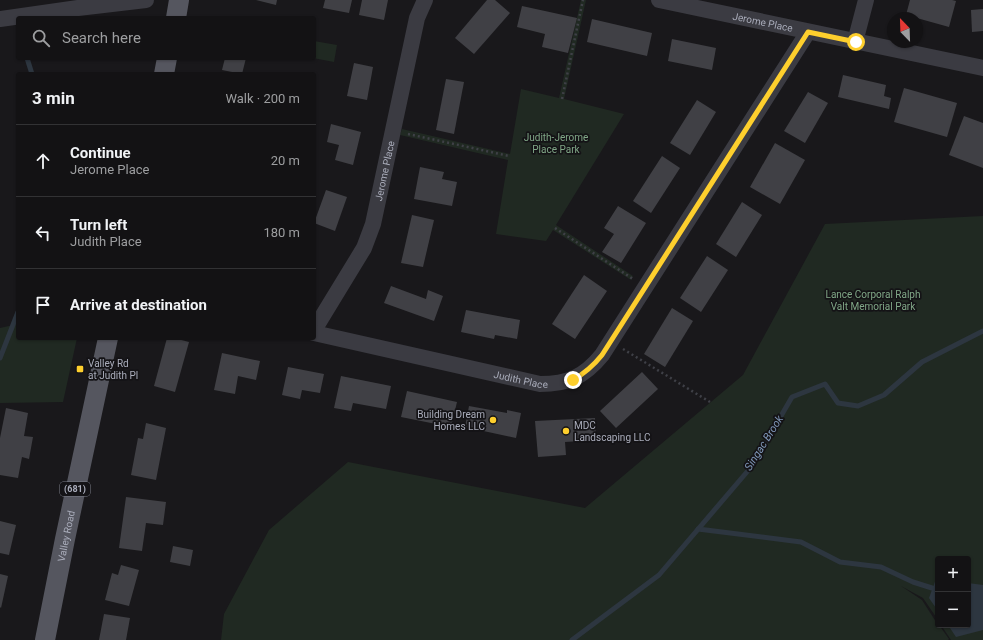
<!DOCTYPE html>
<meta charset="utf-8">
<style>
:root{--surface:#131214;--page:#1c1b1d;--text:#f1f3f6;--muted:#9d9ea0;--line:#323234}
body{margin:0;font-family:Roboto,sans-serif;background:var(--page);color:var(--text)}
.controls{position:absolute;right:12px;bottom:12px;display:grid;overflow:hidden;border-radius:4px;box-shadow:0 1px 3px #0004}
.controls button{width:36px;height:36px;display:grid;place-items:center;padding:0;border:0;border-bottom:1px solid var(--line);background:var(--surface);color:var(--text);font:20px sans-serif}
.compass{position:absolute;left:887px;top:12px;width:36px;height:36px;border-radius:50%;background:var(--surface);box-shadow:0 1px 3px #0004;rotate:337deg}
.stop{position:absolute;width:12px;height:12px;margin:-9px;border:3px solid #fecf2d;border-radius:50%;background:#fff}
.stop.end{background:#fecf2d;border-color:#fff;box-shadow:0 1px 4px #0008}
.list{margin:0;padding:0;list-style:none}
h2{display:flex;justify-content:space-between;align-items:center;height:52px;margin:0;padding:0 16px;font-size:17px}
h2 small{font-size:13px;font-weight:400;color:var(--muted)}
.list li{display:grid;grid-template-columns:26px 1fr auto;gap:12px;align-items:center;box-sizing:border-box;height:72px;padding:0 16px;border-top:1px solid var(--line)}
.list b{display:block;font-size:15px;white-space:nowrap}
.list p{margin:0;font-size:13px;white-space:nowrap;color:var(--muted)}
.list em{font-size:13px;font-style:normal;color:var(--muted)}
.icon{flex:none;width:22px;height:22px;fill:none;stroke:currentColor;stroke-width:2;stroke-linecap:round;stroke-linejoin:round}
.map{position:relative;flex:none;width:983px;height:640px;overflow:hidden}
.search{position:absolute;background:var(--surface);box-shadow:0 1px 3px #0004;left:16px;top:16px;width:300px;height:44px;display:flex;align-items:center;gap:10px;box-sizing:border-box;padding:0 14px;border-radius:4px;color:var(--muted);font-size:15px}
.panel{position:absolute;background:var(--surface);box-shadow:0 1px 3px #0004;left:16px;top:72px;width:300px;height:268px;border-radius:4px}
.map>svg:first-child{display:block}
</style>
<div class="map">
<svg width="983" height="640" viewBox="0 0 983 640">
<rect width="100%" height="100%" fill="#19181b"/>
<!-- green -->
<g fill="#202922">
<path d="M581 0H586L564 99 624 114 556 225 633 276 631 280 553 230 546 241 496 234 508 160 400 135 402 129 510 154 521 89 559 98Z"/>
<path d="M314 41 337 45 334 62 313 58Z"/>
<path d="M983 216V640H951L941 625H968V559H938V620L923 598 901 586 922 600 938 625H939L949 639 948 640H221L224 614 269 530 348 462 585 508 743 375 825 224Z"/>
<path d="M18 324V338H77L63 402 0 403V328Z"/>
</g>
<!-- water -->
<g fill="#2d3640">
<path d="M936 579 938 580V611L929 598Z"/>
<path d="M968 583 983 585V630L956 637 948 625H968Z"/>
</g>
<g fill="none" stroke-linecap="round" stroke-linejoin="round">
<!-- stream -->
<g stroke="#2d3640" stroke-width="5">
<path d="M27 58 32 74"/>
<path d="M0 358 18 312"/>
<path d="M698 529 801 542 840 562 881 567 913 582 932 588"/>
<path d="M572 640 659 575 752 466 792 397 825 384 838 403 858 406 884 395 922 362 983 331"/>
</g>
</g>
<!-- building -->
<g fill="#404045">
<path d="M256 0H277L276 5Z"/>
<path d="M325 0H352L349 13 323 8Z"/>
<path d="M362 0H388L384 20 359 15Z"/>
<path d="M487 0H495L510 13 474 54 455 38Z"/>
<path d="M910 0H952L956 1 949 27 906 15Z"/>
<path d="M522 6 577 18 568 53 542 47 545 34 517 27Z"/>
<path d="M983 9V31L972 32 971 10Z"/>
<path d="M592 19 652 33 647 56 587 42Z"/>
<path d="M672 39 716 48 712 70 668 61Z"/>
<path d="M225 58H246L242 74 222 70Z"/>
<path d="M354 63 373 67 367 100 347 96Z"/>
<path d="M843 75 886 85 884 96 891 98 889 109 838 97Z"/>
<path d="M446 79 464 82 454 134 436 130Z"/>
<path d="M904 88 957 103 947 137 894 122Z"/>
<path d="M808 92 828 103 805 143 784 131Z"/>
<path d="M697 100 716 112 690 155 670 143Z"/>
<path d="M964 116 983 123V168L949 155Z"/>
<path d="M331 124 361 132 353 165 335 160 339 145 327 142Z"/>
<path d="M775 143 805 160 780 204 750 187Z"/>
<path d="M662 156 680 168 651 213 633 201Z"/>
<path d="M420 167 444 172 442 179 457 182 452 206 414 199Z"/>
<path d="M326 190 347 197 335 231 314 223Z"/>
<path d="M742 202 762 215 736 257 716 244Z"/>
<path d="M618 206 646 223 621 263 602 252 614 234 604 228Z"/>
<path d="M412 215 434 220 423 267 401 263Z"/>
<path d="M707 256 728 270 701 312 680 298Z"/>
<path d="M584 275 607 291 575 339 552 324Z"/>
<path d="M391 286 426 299 428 290 443 296 434 321 384 303Z"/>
<path d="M672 308 693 321 665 367 644 354Z"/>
<path d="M466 310 520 320 517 339 495 335 494 339 461 332Z"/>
<path d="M167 338H174L189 342 175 392 154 386Z"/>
<path d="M222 353 260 361 256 380 238 376 235 394 214 390Z"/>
<path d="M288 367 324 374 320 393 302 390 300 399 282 395Z"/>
<path d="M642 372 658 389 616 428 600 411Z"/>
<path d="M341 376 391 386 386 409 353 403 351 411 334 408Z"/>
<path d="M407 391 457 402 451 427 401 417Z"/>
<path d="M469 406 507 413V410L521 413 516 438 465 427Z"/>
<path d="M6 408 28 413 24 436 33 437 29 459 22 457 18 478 0 475V438Z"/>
<path d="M595 418 596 440 565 442 566 455 538 457 535 421Z"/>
<path d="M146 423 166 428 156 480 131 475 138 438 143 439Z"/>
<path d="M126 497 166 502 163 525 146 523 142 551 119 548Z"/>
<path d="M0 521 16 525 9 555 0 553Z"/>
<path d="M173 546 193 550 190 566 170 562Z"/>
<path d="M121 565 139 570 129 606 105 600 112 573 118 575Z"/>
<path d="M0 574 8 576 1 608 0 607Z"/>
<path d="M104 614 130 618 126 640H99Z"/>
</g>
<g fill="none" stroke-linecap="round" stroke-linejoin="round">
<!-- path -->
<g stroke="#3f4047" stroke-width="2.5" stroke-dasharray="2 3" stroke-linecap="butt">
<path d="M562 99 583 0"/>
<path d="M408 134 509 156"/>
<path d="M555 228 633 279"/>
<path d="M623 349 710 402"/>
</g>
<!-- minor -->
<g stroke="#3b3b42" stroke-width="16">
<path id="s1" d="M659 0 983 68"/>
<path d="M0 19 78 8 146 0"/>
<path d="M855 42 866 0"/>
<path id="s2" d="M314 330 364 248 373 224 417 18 425 0"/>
<path id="s3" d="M314 333 540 384C568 384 584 377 602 355L808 32"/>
</g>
<!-- major -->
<g stroke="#55565f" stroke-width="20">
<path d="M176 18 179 0"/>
<path d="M164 74 167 58"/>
<path id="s4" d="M45 640 65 539 108 338"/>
</g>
</g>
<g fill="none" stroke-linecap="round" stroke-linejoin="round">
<!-- route -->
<path stroke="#fecf2d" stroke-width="5" d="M573 380C585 373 594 365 602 355L808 32 856 42"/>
</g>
<!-- markers -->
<g fill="#fecf2d" stroke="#141316" stroke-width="1.5">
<rect x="76" y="365" width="8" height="8" rx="2"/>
<circle cx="493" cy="420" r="4"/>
<circle cx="566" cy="431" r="4"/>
</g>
<g text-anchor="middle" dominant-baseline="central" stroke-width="3.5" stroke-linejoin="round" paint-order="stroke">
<!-- shield labels -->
<rect fill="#141316" stroke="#7d7f8a" stroke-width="1" x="60" y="482" width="30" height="14" rx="3"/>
<g font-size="9" font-weight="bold" fill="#aaadbb">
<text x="75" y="489">(681)</text>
</g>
<!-- street labels -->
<g font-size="10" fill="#aaadbb" stroke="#141316">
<text stroke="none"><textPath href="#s1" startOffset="106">Jerome Place</textPath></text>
<text stroke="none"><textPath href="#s2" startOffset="176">Jerome Place</textPath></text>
<text stroke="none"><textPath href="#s3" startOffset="212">Judith Place</textPath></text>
<text stroke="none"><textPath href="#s4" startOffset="106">Valley Road</textPath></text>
</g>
<!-- park labels -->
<g font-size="10" fill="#80a787" stroke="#141316">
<text x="556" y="137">Judith-Jerome<tspan x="556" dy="12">Place Park</tspan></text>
<text x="873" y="294">Lance Corporal Ralph<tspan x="873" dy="12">Valt Memorial Park</tspan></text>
</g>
<!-- poi labels -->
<g font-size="10" fill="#aaadbb" stroke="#141316" text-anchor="start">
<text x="88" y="363">Valley Rd<tspan x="88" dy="12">at Judith Pl</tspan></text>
<text x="485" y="414" text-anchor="end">Building Dream<tspan x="485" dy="12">Homes LLC</tspan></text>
<text x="574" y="425">MDC<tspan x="574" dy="12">Landscaping LLC</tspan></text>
</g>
<!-- water labels -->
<g font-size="11" font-style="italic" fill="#7f97b8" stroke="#141316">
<text transform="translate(764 443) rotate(-58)">Singac Brook</text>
</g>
</g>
</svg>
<div class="controls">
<button>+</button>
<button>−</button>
</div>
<svg class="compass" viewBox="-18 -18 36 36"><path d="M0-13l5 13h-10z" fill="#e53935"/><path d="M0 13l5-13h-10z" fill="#9d9ea0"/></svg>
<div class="stop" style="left:856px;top:42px"></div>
<div class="stop end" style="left:573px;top:380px"></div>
<div class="search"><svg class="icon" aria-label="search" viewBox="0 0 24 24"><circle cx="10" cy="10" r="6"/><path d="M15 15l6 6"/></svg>Search here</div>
<section class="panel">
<h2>3 min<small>Walk · 200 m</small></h2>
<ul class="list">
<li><svg class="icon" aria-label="ahead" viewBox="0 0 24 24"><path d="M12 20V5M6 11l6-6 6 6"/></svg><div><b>Continue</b><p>Jerome Place</p></div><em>20 m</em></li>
<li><svg class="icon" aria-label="left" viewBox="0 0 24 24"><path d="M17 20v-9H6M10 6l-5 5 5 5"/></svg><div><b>Turn left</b><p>Judith Place</p></div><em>180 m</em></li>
<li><svg class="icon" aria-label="arrive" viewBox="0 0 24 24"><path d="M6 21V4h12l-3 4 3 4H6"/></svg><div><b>Arrive at destination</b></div></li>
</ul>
</section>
</div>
